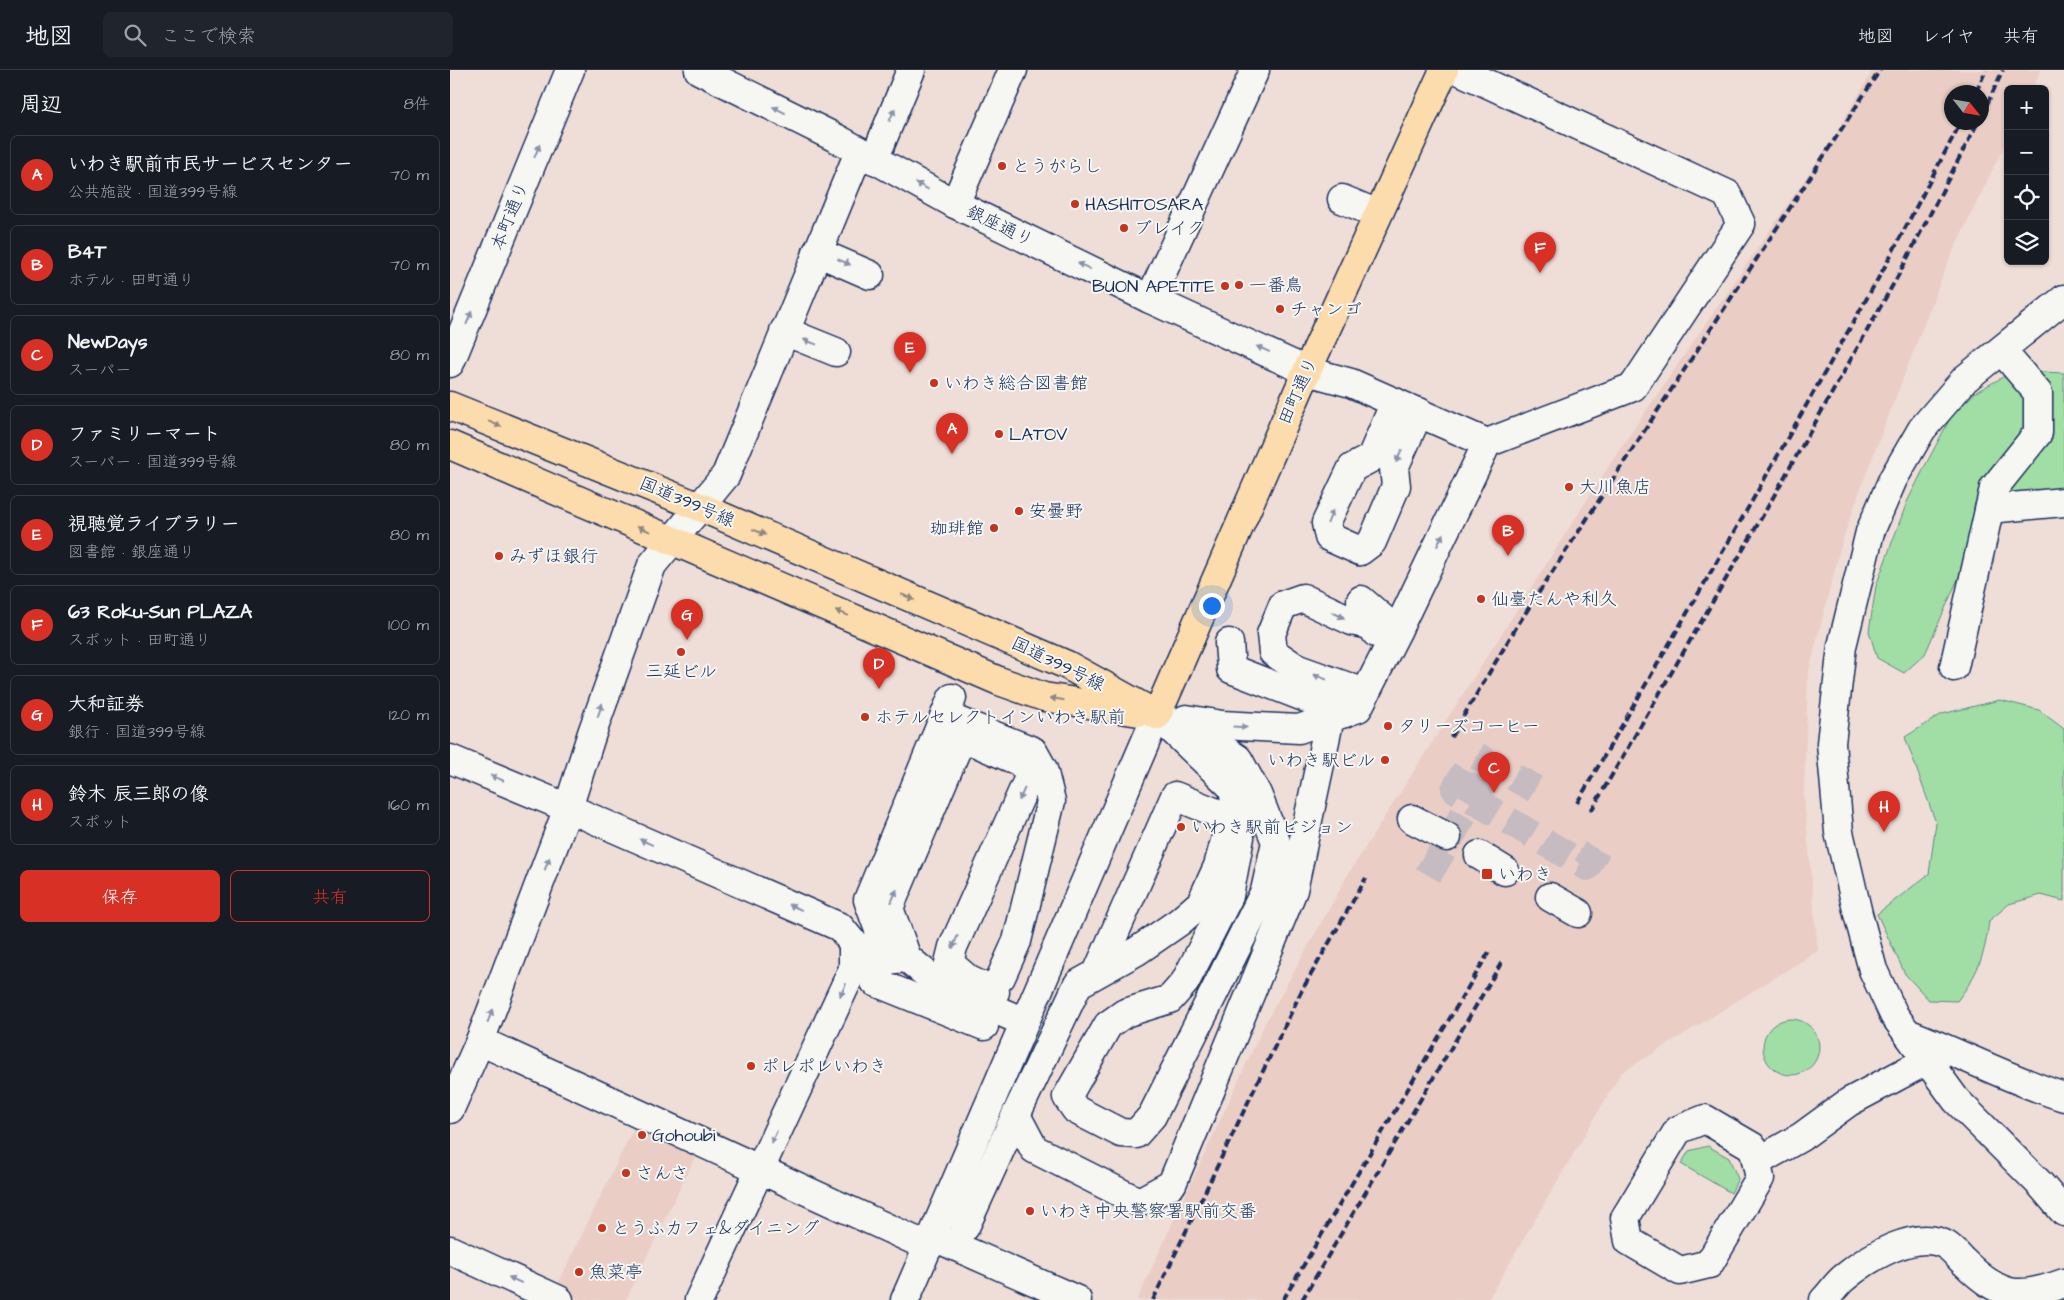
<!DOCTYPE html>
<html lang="ja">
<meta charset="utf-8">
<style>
:root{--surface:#171b24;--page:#20242c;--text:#f1f3f6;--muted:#9ea1a6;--line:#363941;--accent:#d93025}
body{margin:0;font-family:"Architects Daughter","Klee One",sans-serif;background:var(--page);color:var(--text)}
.controls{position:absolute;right:15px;top:15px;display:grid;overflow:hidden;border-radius:8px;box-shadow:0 1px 4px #0004}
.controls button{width:45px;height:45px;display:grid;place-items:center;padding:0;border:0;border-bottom:1px solid var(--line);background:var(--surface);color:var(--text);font:25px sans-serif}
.compass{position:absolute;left:1494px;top:15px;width:45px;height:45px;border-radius:50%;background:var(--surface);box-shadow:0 1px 4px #0004;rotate:121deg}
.you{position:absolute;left:761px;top:535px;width:18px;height:18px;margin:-12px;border:4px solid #fff;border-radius:50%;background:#1a73e8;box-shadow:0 0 0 8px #1a73e833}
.badge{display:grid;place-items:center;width:32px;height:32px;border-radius:50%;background:var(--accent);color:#fff;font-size:16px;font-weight:700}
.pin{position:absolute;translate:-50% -41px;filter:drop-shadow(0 1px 2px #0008)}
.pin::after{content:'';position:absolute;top:26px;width:18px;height:15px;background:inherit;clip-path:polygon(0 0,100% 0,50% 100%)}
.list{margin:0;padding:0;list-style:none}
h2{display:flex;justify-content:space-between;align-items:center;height:65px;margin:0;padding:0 20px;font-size:21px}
h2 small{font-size:16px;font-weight:400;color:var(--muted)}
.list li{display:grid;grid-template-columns:32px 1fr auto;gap:15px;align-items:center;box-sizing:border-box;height:80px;margin:0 10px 10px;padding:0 10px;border:1px solid var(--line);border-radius:8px}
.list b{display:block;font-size:19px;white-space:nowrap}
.list p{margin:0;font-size:16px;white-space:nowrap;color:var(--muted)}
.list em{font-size:16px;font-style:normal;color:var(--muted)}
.actions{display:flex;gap:10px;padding:15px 20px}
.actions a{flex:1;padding:11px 0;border:1px solid var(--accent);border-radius:8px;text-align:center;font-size:18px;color:var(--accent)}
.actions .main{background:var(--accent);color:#fff}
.icon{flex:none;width:28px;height:28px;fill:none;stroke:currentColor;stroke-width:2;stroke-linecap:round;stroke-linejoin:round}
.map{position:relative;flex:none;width:1614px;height:1230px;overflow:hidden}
header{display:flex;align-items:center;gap:30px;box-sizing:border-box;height:70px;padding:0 25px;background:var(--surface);border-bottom:1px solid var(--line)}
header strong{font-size:24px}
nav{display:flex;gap:28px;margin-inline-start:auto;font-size:18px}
.search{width:350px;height:45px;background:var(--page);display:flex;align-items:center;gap:12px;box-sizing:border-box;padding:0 18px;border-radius:8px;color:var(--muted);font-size:19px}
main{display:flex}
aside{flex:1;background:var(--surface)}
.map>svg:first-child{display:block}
</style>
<header>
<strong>地図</strong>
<div class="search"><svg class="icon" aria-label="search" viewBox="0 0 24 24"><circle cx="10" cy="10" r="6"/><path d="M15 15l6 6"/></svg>ここで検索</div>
<nav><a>地図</a><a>レイヤ</a><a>共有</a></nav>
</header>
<main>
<aside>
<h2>周辺<small>8件</small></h2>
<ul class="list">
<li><span class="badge">A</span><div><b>いわき駅前市民サービスセンター</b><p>公共施設 · 国道399号線</p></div><em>70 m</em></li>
<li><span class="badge">B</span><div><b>B4T</b><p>ホテル · 田町通り</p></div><em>70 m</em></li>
<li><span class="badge">C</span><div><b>NewDays</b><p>スーパー</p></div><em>80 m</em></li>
<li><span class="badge">D</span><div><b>ファミリーマート</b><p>スーパー · 国道399号線</p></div><em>80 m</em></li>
<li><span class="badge">E</span><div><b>視聴覚ライブラリー</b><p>図書館 · 銀座通り</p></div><em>80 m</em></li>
<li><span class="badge">F</span><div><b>63 Roku-Sun PLAZA</b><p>スポット · 田町通り</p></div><em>100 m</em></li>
<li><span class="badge">G</span><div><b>大和証券</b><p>銀行 · 国道399号線</p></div><em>120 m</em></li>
<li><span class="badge">H</span><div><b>鈴木 辰三郎の像</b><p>スポット</p></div><em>160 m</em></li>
</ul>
<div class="actions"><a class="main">保存</a><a>共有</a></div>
</aside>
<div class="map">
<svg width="1614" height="1230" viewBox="0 0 1614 1230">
<rect width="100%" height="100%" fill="#efded8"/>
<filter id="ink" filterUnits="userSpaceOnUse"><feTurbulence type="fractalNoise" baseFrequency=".02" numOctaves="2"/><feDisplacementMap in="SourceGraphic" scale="10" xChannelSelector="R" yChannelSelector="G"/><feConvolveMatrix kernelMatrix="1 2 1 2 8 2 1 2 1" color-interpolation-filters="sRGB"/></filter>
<g filter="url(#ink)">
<!-- built -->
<g fill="#eacec6" fill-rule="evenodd">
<path d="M1423 0H1591L1582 19H1558V68L1498 192 1413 412 1392 472 1358 605 1354 725 1368 881 1171 1003 1038 1230H687L815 953 900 801 1165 386 1385 65ZM1502 22H1532V52H1502Z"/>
<path d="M188 1049 249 1079 176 1230H130L106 1218Z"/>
</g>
<!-- green -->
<g fill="#a1dea5" stroke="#5e8682">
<path d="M1573 301 1614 303V424L1585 419 1572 424 1518 486 1475 584 1454 603 1427 588 1419 561 1426 516 1457 432 1476 394 1502 345 1526 322 1553 307Z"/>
<path d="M1550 630 1589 640 1614 659V831L1591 825 1559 834 1539 851C1535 885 1528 904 1507 931L1479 930 1455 904 1427 844 1479 804 1486 753 1455 667 1492 644Z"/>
<circle cx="1341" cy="977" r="28"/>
<path d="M1258 1076 1279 1088 1288 1109 1281 1123 1231 1094 1239 1081Z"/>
</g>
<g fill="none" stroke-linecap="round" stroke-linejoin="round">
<!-- minor-tunnel -->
<g stroke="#c5bbc0" stroke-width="28" stroke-dasharray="28 14" stroke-linecap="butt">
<path d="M1027 686 1085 719"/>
<path d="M1016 700 1005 719 1137 797 1147 779"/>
<path d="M978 805 1043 695"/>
</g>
<defs>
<g id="minor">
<path d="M249 0 386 68 505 134 700 229 857 301 901 313 1037 373"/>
<path d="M424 90 461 0"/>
<path d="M892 129 928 144"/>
<path d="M505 134 563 0"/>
<path d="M367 182 420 205"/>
<path d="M700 229 805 0"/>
<path d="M1614 229 1515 309 1472 359 1443 409 1420 462 1392 576 1381 673 1389 762 1408 844 1423 900 1444 945 1506 1030 1590 1114 1614 1142"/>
<path d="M334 261 386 282"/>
<path d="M0 293 120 0"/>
<path d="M945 332 921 388 902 398 876 453 879 467 910 481 922 472 946 416 944 398 969 342"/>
<path d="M1539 439 1614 432"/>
<path d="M911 530 932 548 926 563"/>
<path d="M779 573 781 599 895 643 896 640"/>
<path d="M1504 597 1544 418 1588 363V323L1552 281"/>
<path d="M915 623 848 599 823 582 821 564 833 535 853 528 902 551 947 561 1037 373 1183 317 1291 154 1277 124 1008 0"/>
<path d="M502 628 418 830 437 882 425 912 534 956"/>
<path d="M707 645 758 669 788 689 807 724 826 772 815 821 702 1046 686 1064 671 1063 626 1040 617 1027 658 955 675 943 720 929 735 912 779 826 790 767 783 718Z"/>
<path d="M495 646 583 681 593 699 601 731 567 871 551 907"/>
<path d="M736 649 772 655 849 659 908 638 947 561"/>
<path d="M0 689 118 738 390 857 403 873 434 890 457 888 491 916 574 952"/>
<path d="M962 749 997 767"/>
<path d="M1029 785 1055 801"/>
<path d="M1100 827 1128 843"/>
<path d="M457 888 439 838 508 676 522 671 570 692 580 705 503 877 499 893 519 910 545 922"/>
<path d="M647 903 725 726 767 743 778 760 768 796 751 833 729 852 687 881 628 914 566 1045 584 1079 689 1132 722 1114 843 820 882 638"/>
<path d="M1457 963C1510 983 1560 1010 1614 1027"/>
<path d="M30 971 479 1177"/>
<path d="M0 1039 30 971 118 738 142 663 202 495 276 405 409 82"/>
<path d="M1255 1049 1303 1077 1310 1108 1259 1194 1230 1201 1179 1171 1175 1148 1228 1060Z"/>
<path d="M1307 1092 1351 1067 1399 1032 1476 991"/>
<path d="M515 1157 566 1045"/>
<path d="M484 1167 627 1230"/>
<path d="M0 1180 109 1230"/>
<path d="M249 1230 403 899V873"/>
<path d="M455 1230 707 645"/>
<path d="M1374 1230C1381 1223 1387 1213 1395 1207 1418 1188 1466 1158 1496 1175 1503 1179 1509 1188 1515 1193 1550 1227 1568 1230 1614 1213"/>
</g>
<g id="highway">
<path d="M0 336 250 437 617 595 707 645"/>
<path d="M0 375 549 611 594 627 689 642"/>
<path d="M707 645 857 301 994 0"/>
</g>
</defs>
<!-- minor casing -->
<use href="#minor" stroke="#1b2f5e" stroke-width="31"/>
<!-- highway casing -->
<use href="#highway" stroke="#1b2f5e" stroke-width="31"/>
<!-- minor -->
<use href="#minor" stroke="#f6f6f2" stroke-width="28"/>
<!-- highway -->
<use href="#highway" stroke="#fcdcac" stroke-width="28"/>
<!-- rail -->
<g stroke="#1b2f5e" stroke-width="4" stroke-dasharray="8 4" stroke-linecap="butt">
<path d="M1526 22 1536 0"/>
<path d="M1532 45 1553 0"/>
<path d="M1001 667 1067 556 1430 0"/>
<path d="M1127 733 1298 438 1434 198 1511 52"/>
<path d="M1141 741 1312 447 1449 204 1528 52"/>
<path d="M703 1230 851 922 916 808"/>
<path d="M833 1230 1039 882"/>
<path d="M852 1230 1053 890"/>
</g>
</g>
<!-- one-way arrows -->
<defs><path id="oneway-solid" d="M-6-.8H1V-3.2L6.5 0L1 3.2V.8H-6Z" transform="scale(1.25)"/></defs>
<g fill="#8892a8">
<use href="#oneway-solid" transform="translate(329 40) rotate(-153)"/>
<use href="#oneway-solid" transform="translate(442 45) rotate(-67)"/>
<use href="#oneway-solid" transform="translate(87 81) rotate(-68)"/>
<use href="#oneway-solid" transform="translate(472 116) rotate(-151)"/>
<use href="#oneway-solid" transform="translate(394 192) rotate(24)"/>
<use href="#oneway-solid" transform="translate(634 196) rotate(-154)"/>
<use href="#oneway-solid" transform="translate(19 248) rotate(-68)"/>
<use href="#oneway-solid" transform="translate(360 272) rotate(-159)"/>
<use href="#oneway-solid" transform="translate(813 279) rotate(-156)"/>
<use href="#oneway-solid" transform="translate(949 386) rotate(114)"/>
<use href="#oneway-solid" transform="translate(880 447) rotate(-68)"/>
<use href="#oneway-solid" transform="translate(990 470) rotate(-65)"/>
<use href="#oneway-solid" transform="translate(888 545) rotate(25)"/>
<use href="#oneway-solid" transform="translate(870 607) rotate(-159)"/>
<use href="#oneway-solid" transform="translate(150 640) rotate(-71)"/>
<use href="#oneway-solid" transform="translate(790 657) rotate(4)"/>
<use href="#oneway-solid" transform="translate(47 708) rotate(-158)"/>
<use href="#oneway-solid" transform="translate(572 724) rotate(114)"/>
<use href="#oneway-solid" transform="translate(196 772) rotate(-156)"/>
<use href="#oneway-solid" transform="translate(97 794) rotate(-69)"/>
<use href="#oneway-solid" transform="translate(444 826) rotate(-67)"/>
<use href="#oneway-solid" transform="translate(345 837) rotate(-156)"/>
<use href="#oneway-solid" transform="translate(505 872) rotate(112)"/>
<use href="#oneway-solid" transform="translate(393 920) rotate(115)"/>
<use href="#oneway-solid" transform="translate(40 946) rotate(-69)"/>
<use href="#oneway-solid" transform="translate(324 1067) rotate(115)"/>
<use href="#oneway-solid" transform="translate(65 1210) rotate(-155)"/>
</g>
<g fill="#8c8685">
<use href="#oneway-solid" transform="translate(45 354) rotate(22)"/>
<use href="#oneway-solid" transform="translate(194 459) rotate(-157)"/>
<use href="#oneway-solid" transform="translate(309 462) rotate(23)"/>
<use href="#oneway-solid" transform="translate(458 527) rotate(23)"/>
<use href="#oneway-solid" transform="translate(392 543) rotate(-157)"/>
<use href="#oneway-solid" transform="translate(607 629) rotate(-171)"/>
</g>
</g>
<!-- markers -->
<g fill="#c8321e" stroke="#f6f6f2" stroke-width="2">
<circle cx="552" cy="96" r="5"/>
<circle cx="625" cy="134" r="5"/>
<circle cx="674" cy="158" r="5"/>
<circle cx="789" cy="215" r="5"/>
<circle cx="775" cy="216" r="5"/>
<circle cx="830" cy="239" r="5"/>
<circle cx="484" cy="313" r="5"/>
<circle cx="549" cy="364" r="5"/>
<circle cx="1119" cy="417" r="5"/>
<circle cx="569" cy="441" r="5"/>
<circle cx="544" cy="458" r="5"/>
<circle cx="49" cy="486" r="5"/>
<circle cx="1031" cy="529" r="5"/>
<circle cx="231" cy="582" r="5"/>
<circle cx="415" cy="647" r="5"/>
<circle cx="938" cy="656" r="5"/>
<circle cx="935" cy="690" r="5"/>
<circle cx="731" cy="757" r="5"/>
<rect x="1031" y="798" width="12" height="12" rx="2.5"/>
<circle cx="301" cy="996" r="5"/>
<circle cx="192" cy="1065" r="5"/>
<circle cx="176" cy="1103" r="5"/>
<circle cx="580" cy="1141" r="5"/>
<circle cx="152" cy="1158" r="5"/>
<circle cx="129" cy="1202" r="5"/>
</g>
<g text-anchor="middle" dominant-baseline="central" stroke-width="4" stroke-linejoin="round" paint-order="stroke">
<!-- poi labels -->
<g font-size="18" fill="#1b2f5e" stroke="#f6f6f2" text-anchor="start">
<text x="562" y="96">とうがらし</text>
<text x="635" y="134">HASHITOSARA</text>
<text x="684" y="158">ブレイク</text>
<text x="799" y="215">一番鳥</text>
<text x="765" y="216" text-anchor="end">BUON APETITE</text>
<text x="840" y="239">チャンゴ</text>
<text x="494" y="313">いわき総合図書館</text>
<text x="559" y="364">LATOV</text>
<text x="1129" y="417">大川魚店</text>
<text x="579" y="441">安曇野</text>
<text x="534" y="458" text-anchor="end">珈琲館</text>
<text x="59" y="486">みずほ銀行</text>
<text x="1041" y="529">仙臺たんや利久</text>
<text x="231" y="601" text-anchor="middle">三延ビル</text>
<text x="425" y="647">ホテルセレクトインいわき駅前</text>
<text x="948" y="656">タリーズコーヒー</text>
<text x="925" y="690" text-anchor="end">いわき駅ビル</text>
<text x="741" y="757">いわき駅前ビジョン</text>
<text x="1048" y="804">いわき</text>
<text x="311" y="996">ポレポレいわき</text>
<text x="202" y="1065">Gohoubi</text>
<text x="186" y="1103">さんさ</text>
<text x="590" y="1141">いわき中央警察署駅前交番</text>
<text x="162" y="1158">とうふカフェ&amp;ダイニング</text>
<text x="139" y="1202">魚菜亭</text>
</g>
<!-- street labels -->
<g font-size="18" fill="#1b2f5e" stroke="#f6f6f2">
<text transform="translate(60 146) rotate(-68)">本町通り</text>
<text transform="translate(550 156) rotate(26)">銀座通り</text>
<text transform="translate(848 321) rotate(-66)">田町通り</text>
<text transform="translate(237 432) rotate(23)">国道399号線</text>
<text transform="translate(608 594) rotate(26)">国道399号線</text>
</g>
</g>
</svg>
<div class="controls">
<button>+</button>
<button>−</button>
<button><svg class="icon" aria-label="locate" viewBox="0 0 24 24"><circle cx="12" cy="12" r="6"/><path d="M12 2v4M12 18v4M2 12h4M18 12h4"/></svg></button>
<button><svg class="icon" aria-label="layers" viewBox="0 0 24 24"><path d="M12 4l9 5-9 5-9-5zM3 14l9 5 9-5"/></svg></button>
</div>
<svg class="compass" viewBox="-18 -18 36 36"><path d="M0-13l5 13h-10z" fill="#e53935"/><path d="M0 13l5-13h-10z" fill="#9ea1a6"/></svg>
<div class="you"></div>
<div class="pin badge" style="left:502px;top:384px">A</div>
<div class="pin badge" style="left:1058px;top:486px">B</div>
<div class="pin badge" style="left:1044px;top:723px">C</div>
<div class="pin badge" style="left:429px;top:619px">D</div>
<div class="pin badge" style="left:460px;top:303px">E</div>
<div class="pin badge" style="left:1090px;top:203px">F</div>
<div class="pin badge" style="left:237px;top:570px">G</div>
<div class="pin badge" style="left:1434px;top:762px">H</div>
</div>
</main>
